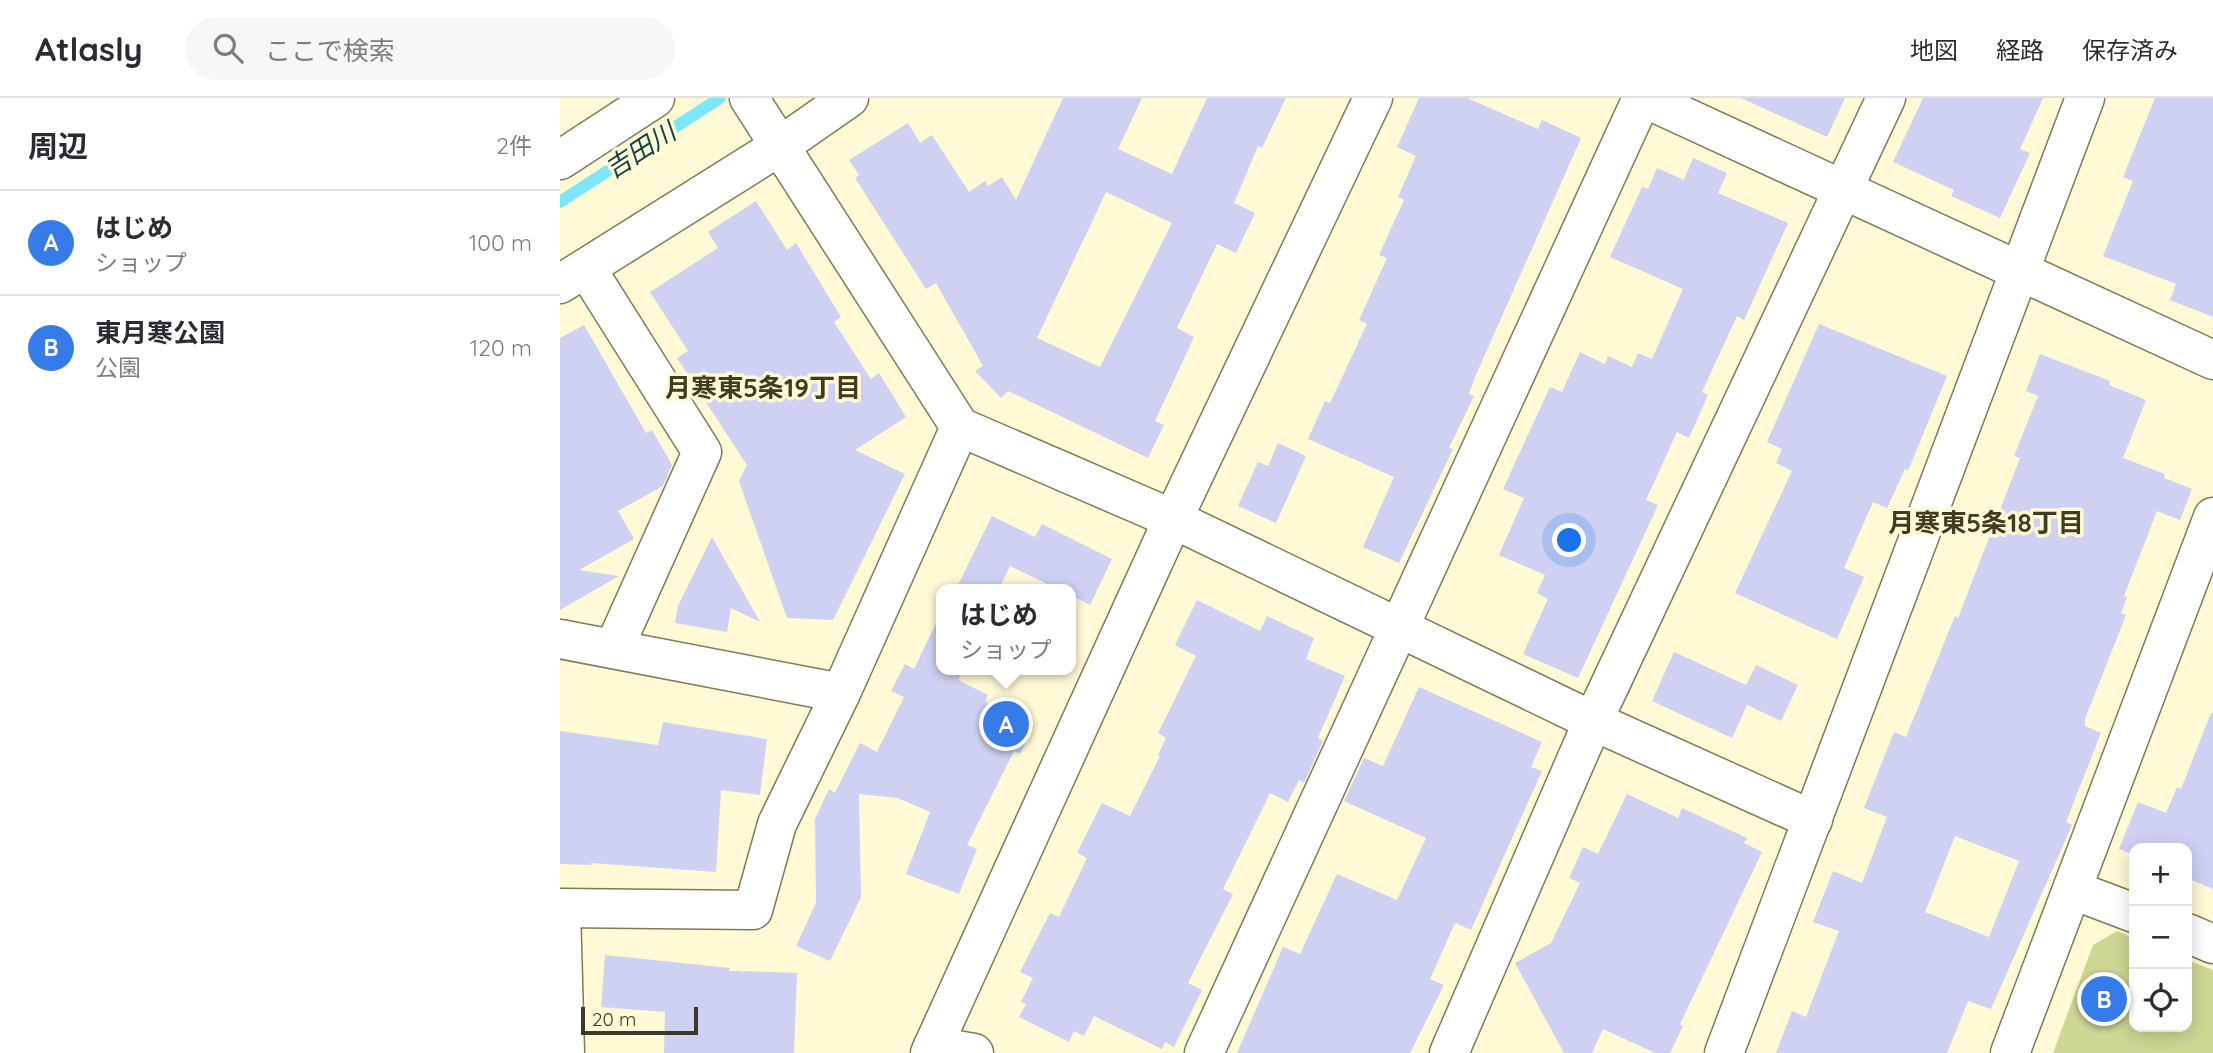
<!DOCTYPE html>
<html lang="ja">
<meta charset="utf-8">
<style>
:root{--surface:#fff;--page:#f7f7f7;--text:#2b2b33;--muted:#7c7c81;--line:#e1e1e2;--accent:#357ce9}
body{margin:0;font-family:Quicksand,"Noto Sans JP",sans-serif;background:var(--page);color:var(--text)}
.controls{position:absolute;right:21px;bottom:21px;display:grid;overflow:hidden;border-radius:14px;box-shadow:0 4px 18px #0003}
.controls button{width:63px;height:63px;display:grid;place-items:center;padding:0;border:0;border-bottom:2px solid var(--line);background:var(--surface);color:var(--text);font:35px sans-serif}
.scale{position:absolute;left:21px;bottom:18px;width:117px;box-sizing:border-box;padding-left:7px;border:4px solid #3c392c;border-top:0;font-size:19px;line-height:24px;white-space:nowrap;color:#3c392c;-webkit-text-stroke:5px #fff9d6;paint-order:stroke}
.you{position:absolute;left:1010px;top:443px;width:24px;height:24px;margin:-18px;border:5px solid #fff;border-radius:50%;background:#1a73e8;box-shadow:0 0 0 10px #1a73e833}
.badge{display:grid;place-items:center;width:46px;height:46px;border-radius:50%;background:var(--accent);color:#fff;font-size:23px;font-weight:700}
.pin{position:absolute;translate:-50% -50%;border:4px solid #fff;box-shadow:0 2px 7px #0006}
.popup{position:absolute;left:376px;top:486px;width:140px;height:91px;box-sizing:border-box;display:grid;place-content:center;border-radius:14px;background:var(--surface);filter:drop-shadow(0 2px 5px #0005);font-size:23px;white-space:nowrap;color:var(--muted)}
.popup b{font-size:26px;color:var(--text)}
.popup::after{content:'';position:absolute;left:50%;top:100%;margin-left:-14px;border:14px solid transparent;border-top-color:var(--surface)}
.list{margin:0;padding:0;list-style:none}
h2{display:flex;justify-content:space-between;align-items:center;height:91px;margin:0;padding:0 28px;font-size:30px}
h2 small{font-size:23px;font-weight:400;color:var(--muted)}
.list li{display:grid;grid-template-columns:46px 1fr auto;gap:21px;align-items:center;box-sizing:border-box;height:105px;padding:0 28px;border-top:2px solid var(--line)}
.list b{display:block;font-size:26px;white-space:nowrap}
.list p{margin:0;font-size:23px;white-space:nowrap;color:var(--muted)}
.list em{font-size:23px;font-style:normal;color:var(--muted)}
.icon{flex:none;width:38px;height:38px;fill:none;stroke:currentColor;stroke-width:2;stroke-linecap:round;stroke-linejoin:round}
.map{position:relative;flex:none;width:1653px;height:955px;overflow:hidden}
header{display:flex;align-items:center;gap:42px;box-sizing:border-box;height:98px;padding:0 35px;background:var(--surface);border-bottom:2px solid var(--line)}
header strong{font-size:33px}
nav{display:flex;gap:38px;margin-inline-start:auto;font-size:24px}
.search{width:490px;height:63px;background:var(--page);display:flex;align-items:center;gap:18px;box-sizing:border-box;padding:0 24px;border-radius:38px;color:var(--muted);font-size:26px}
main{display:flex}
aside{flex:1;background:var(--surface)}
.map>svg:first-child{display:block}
</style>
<header>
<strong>Atlasly</strong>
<div class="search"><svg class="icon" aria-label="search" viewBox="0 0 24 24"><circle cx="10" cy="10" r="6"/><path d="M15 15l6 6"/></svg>ここで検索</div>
<nav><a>地図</a><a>経路</a><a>保存済み</a></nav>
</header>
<main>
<aside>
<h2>周辺<small>2件</small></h2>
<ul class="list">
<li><span class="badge">A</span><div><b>はじめ</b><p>ショップ</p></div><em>100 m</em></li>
<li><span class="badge">B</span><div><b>東月寒公園</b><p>公園</p></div><em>120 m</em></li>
</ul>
</aside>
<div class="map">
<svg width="1653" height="955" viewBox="0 0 1653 955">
<rect width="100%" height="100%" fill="#fff9d6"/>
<!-- green -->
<path fill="#cfd795" d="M1557 833 1574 840V929H1627V862L1653 872V955H1493L1533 847Z"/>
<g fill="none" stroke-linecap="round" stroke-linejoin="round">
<!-- stream -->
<path stroke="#7ee6fa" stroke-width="12" d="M0 104 160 0"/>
</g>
<!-- building -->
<g fill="#ced1f2" fill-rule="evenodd">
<path d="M503 0H582L558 51 612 76 647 0H726L702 50 698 48 674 105 695 115 676 155 657 146 617 230 634 239 595 323 604 327 588 360 448 293 441 300 415 273 423 268 376 185 366 191 295 80 299 77 289 62 348 25 360 45 372 37 409 94 425 83 428 88 442 79 456 102ZM546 94 612 125 540 269 477 240Z"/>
<path d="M859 0H907L978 31 982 22 1021 40 915 279 909 296 914 298 889 350 893 351 839 465 803 449 834 379 748 341 765 303 770 305 807 226 799 222 827 160 819 157 844 102 838 99 856 58 837 49Z"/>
<path d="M1181 0H1285L1267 39Z"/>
<path d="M1363 0H1483L1460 51 1470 55 1440 120 1391 98 1394 92 1333 64Z"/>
<path d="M1595 0H1653V219L1610 202 1616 186 1543 158 1573 83 1563 79Z"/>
<path d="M1133 60 1167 75 1158 95 1228 125 1184 222 1177 218 1142 294 1148 297 1129 340 1117 334 1086 402 1098 407 1018 580 963 556 988 501 977 495 985 477 939 457 964 400 943 391 990 289 1002 294 1020 254 1045 266 1048 258 1072 269 1078 255 1092 261 1123 191 1050 159 1082 89 1088 91 1097 70 1124 82Z"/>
<path d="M196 103 227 152 236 145 281 219 274 224 311 281 319 275 346 319 295 352 345 376 273 522 227 520 179 383 187 367 117 260 128 253 90 194 158 150 148 134Z"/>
<path d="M1259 226 1387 278 1348 373 1345 371 1327 410 1313 404 1284 470 1304 479 1277 541 1175 495 1232 373 1216 365 1222 351 1207 344Z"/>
<path d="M24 227 86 335 92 332 112 367 103 388 58 413 74 441 19 472 59 478 0 512V240Z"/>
<path d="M1480 256 1550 283 1549 287 1586 302 1563 360 1605 376 1604 380 1632 391 1620 422 1597 413 1564 498 1567 499 1561 515 1566 517 1525 621V628L1541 635 1506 724 1512 727 1431 911 1408 903 1387 955H1216L1232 913 1246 919 1279 833 1253 824 1273 773 1302 785 1327 719 1304 710 1334 634 1346 639 1395 518 1398 520 1460 360 1454 358 1478 298 1466 293ZM1395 738 1459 763 1429 839 1365 814Z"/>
<path d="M718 345 746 358 716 425 678 408 698 364 708 368Z"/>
<path d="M432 418 475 439 482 426 552 461 530 507 511 497V491H498L450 468 439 491H396Z"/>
<path d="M152 439 200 524 171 510 167 534 115 525 118 508Z"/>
<path d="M637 502 700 533 707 518 754 540 746 561 785 578 758 640 763 643 744 685 739 682 728 704 710 695 663 791 673 796 628 885 642 892 614 949 605 944 602 951 534 918 524 938 514 933 509 944 459 919 466 906 461 904 473 880 460 874 490 815 499 819 527 760 517 755 542 705 570 718 600 658 598 657 606 640 598 635 636 558 615 547Z"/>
<path d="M381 515V572H403L398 582 428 597 425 604 474 628 460 656 454 653 407 747 417 751 399 796 346 776 370 714 338 700 299 696 301 799 270 863 236 848 256 805 255 721 269 691 275 695 300 645 317 654 344 599 331 593 345 566 354 571Z"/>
<path d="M1114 554 1186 587 1196 567 1238 587 1221 623 1187 607 1172 640 1092 603Z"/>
<path d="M859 589 982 644 971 669 982 673 911 832 895 825 870 881 884 887 850 955H677L723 849 740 856 777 776 837 802 866 740 784 703 804 660 823 668Z"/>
<path d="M1651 615H1653V791L1627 780V750H1574V757L1559 751 1578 704 1606 715 1617 689 1621 691Z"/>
<path d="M103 624 207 641 200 697 161 692 156 774 31 765V767L0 766V633L98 647Z"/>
<path d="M1067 696 1118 720 1122 710 1187 740 1184 745 1202 754 1120 926 1123 928 1110 955H1095L1043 931 1032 955H1004L955 865 991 845 1020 785 1009 780 1023 749 1038 756Z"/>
<path d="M45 857 170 870 169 873H182L181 877 183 873 237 875 234 955H104L105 914 41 909Z"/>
</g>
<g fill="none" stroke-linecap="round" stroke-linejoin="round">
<defs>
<g id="minor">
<path d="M189 0 400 329 613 421 1033 623 1253 722"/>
<path d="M1084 0 1653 262"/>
<path d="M0 62 95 0"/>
<path d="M26 170 142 354 54 550"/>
<path d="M0 186 220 48 289 0"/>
<path d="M0 541 281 595"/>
<path d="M1513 792 1574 815"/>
<path d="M1627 835 1653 846"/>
<path d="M373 948 414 955"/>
<path d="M5 955 1 810 193 812 217 726 281 595 400 329"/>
<path d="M370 955 613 421 813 0"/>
<path d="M644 955 1082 0"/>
<path d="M889 955 1033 623 1326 0"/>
<path d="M1164 955 1525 0"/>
<path d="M1450 955 1653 419"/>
</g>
</defs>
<!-- minor casing -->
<use href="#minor" stroke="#807a5b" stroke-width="41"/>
<!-- minor -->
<use href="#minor" stroke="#fff" stroke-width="38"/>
</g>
<g text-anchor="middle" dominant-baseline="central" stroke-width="7" stroke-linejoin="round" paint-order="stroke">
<!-- water labels -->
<g font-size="26" font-style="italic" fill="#11414a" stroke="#fff9d6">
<text transform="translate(80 52) rotate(-33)">吉田川</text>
</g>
<!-- neighbourhood labels -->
<g font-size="26" font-weight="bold" fill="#413b1f" stroke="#fff9d6">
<text x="203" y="289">月寒東5条19丁目</text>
<text x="1426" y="424">月寒東5条18丁目</text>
</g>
</g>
</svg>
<div class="controls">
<button>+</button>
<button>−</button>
<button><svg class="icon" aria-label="locate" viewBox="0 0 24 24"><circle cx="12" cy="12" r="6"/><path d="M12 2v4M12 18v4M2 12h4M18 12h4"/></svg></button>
</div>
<div class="scale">20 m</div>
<div class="you"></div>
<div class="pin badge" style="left:446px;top:626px">A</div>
<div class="popup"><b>はじめ</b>ショップ</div>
<div class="pin badge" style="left:1544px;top:901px">B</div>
</div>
</main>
